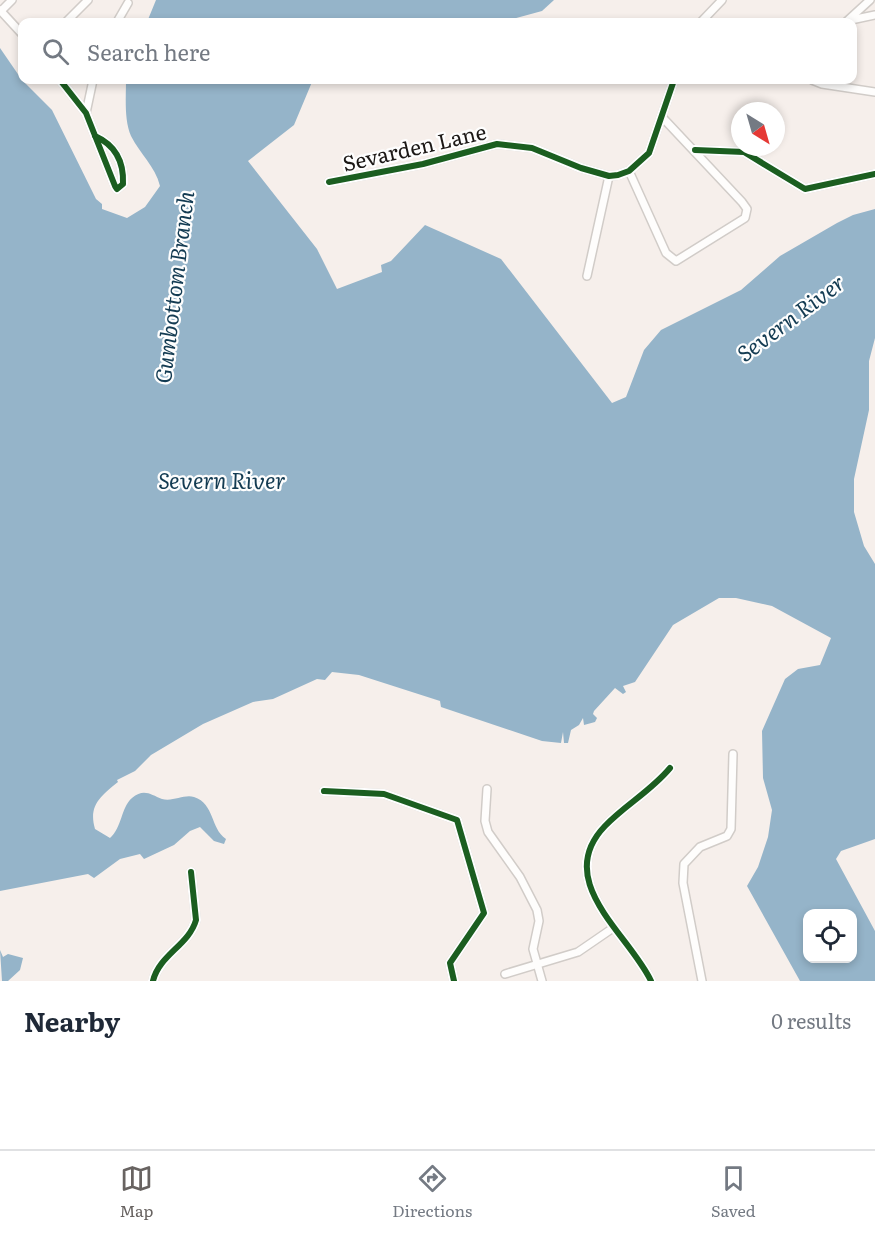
<!DOCTYPE html>
<style>
:root{--surface:#fff;--page:#f2f2f3;--text:#1f2937;--muted:#747a83;--line:#e0e1e3;--accent:#686361}
body{margin:0;font-family:Literata,serif;background:var(--page);color:var(--text)}
.controls{position:absolute;right:18px;bottom:18px;display:grid;overflow:hidden;border-radius:12px;box-shadow:0 3px 9px #0003}
.controls button{width:54px;height:54px;display:grid;place-items:center;padding:0;border:0;border-bottom:2px solid var(--line);background:var(--surface);color:var(--text);font:30px sans-serif}
.compass{position:absolute;left:731px;top:102px;width:54px;height:54px;border-radius:50%;background:var(--surface);box-shadow:0 3px 9px #0003;rotate:143deg}
.list{margin:0;padding:0;list-style:none}
h2{display:flex;justify-content:space-between;align-items:center;height:78px;margin:0;padding:0 24px;font-size:26px}
h2 small{font-size:20px;font-weight:400;color:var(--muted)}
.icon{flex:none;width:33px;height:33px;fill:none;stroke:currentColor;stroke-width:2;stroke-linecap:round;stroke-linejoin:round}
.map{position:relative;flex:none;width:875px;height:981px;overflow:hidden}
.search{position:absolute;background:var(--surface);box-shadow:0 3px 9px #0003;left:18px;right:18px;top:18px;height:66px;display:flex;align-items:center;gap:15px;box-sizing:border-box;padding:0 21px;border-radius:12px;color:var(--muted);font-size:22px}
.sheet{height:168px;background:var(--surface)}
nav{display:flex;justify-content:space-around;align-items:center;box-sizing:border-box;height:84px;border-top:2px solid var(--line);background:var(--surface);font-size:16px;color:var(--muted)}
nav a{display:grid;justify-items:center;gap:3px}
nav .on{color:var(--accent)}
.map>svg:first-child{display:block}
</style>
<div class="map">
<svg width="875" height="981" viewBox="0 0 875 981">
<rect width="100%" height="100%" fill="#f6efeb"/>
<!-- water -->
<g fill="#95b4c9" fill-rule="evenodd">
<path d="M156 0H554L542 11 502 22H147Z"/>
<path d="M0 48 22 80 52 110 96 199 102 204V209L127 218 145 207 160 186C155 166 140 154 131 136 124 120 126 97 126 80H434L421 83 312 82 294 125 248 161 317 249 337 289 382 272 381 265 391 261 425 225 501 259 612 403 626 397 644 350 661 330 741 290 780 256 837 223 853 215 875 209V338L869 361V410L854 479V512L864 546 875 564V839L841 851 836 859 875 931V981H800L747 886 758 867 768 837 772 810 763 778 762 731 785 679 798 669 820 665 831 638 772 606 736 598H719L673 625 635 682 623 686 626 692 623 694 615 688 594 711 593 714 597 718 595 722 584 725 583 718 579 725 571 730 568 743H564L563 732 561 743 542 741 441 707 440 701 359 675 332 672 325 680 317 679 273 699 253 702 203 724 151 755 135 771 117 780 118 782C101 796 88 805 95 829L110 838C122 828 121 807 132 798 144 788 151 795 162 799 173 802 184 794 194 797 215 804 210 828 226 839L224 844 214 841 200 827 190 831 174 845 144 859 140 854 120 859 94 878 88 874 0 891ZM808 914H852V958H808Z"/>
<path d="M0 950 3 957 8 954 23 958 20 970 8 981H2Z"/>
</g>
<g fill="none" stroke-linecap="round" stroke-linejoin="round">
<defs>
<g id="minor">
<path d="M0 10 22 34"/>
<path d="M1 11 12 0"/>
<path d="M851 20 875 15"/>
<path d="M66 22 88 0"/>
<path d="M117 22 128 3"/>
<path d="M701 22 722 0"/>
<path d="M846 22 870 0"/>
<path d="M60 80 86 113 115 186 117 189 123 184C124 162 115 145 95 136"/>
<path d="M812 80 822 84 875 92"/>
<path d="M86 113 93 80"/>
<path d="M695 150 744 152 805 189 875 174"/>
<path d="M629 171 666 253 676 261 745 218 747 209 742 202 663 118"/>
<path d="M329 182 423 164 497 144 532 148 581 168 609 176 618 175 629 171 649 153 674 80"/>
<path d="M587 276 609 176"/>
<path d="M487 789 485 821 488 832 520 877 537 910 539 921 533 949 542 981"/>
<path d="M324 791 384 794 457 820 484 913 450 963 454 981"/>
<path d="M505 974 578 952 613 928"/>
<path d="M153 981C159 955 189 945 196 920L191 872"/>
<path d="M651 981C629 934 552 881 605 826 625 805 651 791 670 768"/>
<path d="M702 981 683 883 684 864 700 847 727 836 731 829 733 754"/>
</g>
</defs>
<!-- minor casing -->
<use href="#minor" stroke="#d1ccc8" stroke-width="10"/>
<!-- minor -->
<use href="#minor" stroke="#fefdfc" stroke-width="7"/>
<defs>
<g id="cycleway">
<path d="M60 80 86 113 115 186 117 189 123 184C124 162 115 145 95 136"/>
<path d="M695 150 744 152 805 189 875 174"/>
<path d="M329 182 423 164 497 144 532 148 581 168 609 176 618 175 629 171 649 153 674 80"/>
<path d="M324 791 384 794 457 820 484 913 450 963 454 981"/>
<path d="M153 981C159 955 189 945 196 920L191 872"/>
<path d="M651 981C629 934 552 881 605 826 625 805 651 791 670 768"/>
</g>
</defs>
<!-- cycleway casing -->
<use href="#cycleway" stroke="#fefefe" stroke-width="10"/>
<!-- cycleway -->
<use href="#cycleway" stroke="#1b5e20" stroke-width="6"/>
</g>
<g text-anchor="middle" dominant-baseline="central" stroke-width="4.5" stroke-linejoin="round" paint-order="stroke">
<!-- street labels -->
<g font-size="21" fill="#1c1816" stroke="#fefefe">
<text transform="translate(414 146) rotate(-13)">Sevarden Lane</text>
</g>
<!-- water labels -->
<g font-size="22" font-style="italic" fill="#133b52" stroke="#fefefe">
<text transform="translate(173 287) rotate(-83)">Gumbottom Branch</text>
<text transform="translate(790 317) rotate(-37)">Severn River</text>
<text x="222" y="479">Severn River</text>
</g>
</g>
</svg>
<div class="controls">
<button><svg class="icon" aria-label="locate" viewBox="0 0 24 24"><circle cx="12" cy="12" r="6"/><path d="M12 2v4M12 18v4M2 12h4M18 12h4"/></svg></button>
</div>
<svg class="compass" viewBox="-18 -18 36 36"><path d="M0-13l5 13h-10z" fill="#e53935"/><path d="M0 13l5-13h-10z" fill="#747a83"/></svg>
<div class="search"><svg class="icon" aria-label="search" viewBox="0 0 24 24"><circle cx="10" cy="10" r="6"/><path d="M15 15l6 6"/></svg>Search here</div>
</div>
<section class="sheet">
<h2>Nearby<small>0 results</small></h2>
<ul class="list">
</ul>
</section>
<nav>
<a class="on"><svg class="icon" aria-label="map" viewBox="0 0 24 24"><path d="M3 6l6-2 6 2 6-2v14l-6 2-6-2-6 2zM9 4v14M15 6v14"/></svg>Map</a>
<a><svg class="icon" aria-label="directions" viewBox="0 0 24 24"><path d="M12 3l9 9-9 9-9-9zM9 14v-3h6M13 9l2 2-2 2"/></svg>Directions</a>
<a><svg class="icon" aria-label="saved" viewBox="0 0 24 24"><path d="M7 4h10v16l-5-4-5 4z"/></svg>Saved</a>
</nav>
